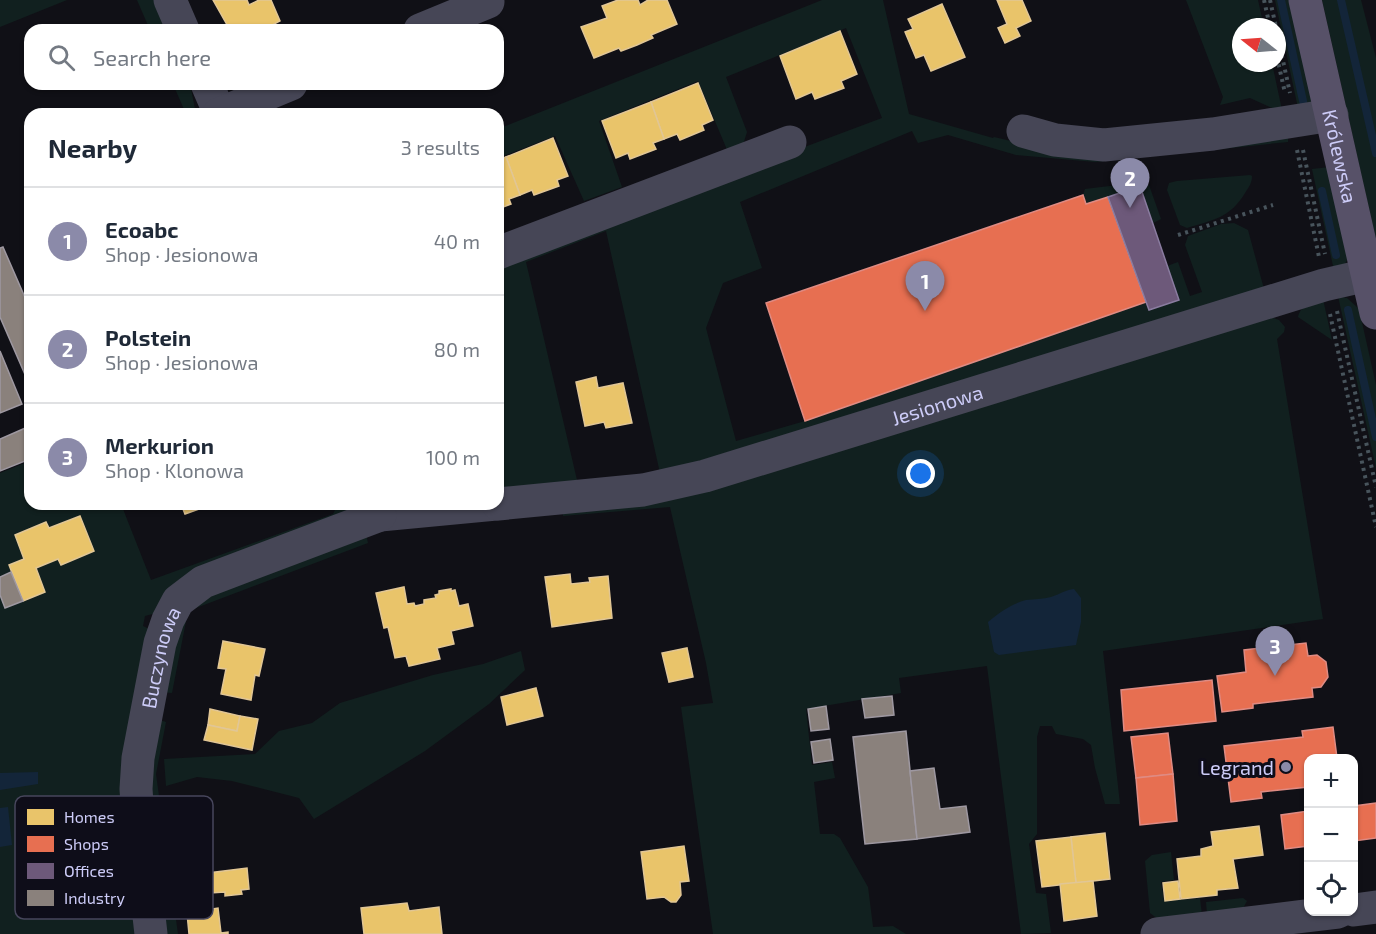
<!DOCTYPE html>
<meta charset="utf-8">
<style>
:root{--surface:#fff;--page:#f6f6f7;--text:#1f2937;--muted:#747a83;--line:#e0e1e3;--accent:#8b8aa9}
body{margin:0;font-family:"Exo 2",sans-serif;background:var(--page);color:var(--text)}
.controls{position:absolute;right:18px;bottom:18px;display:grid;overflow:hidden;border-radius:12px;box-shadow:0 2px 4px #0004}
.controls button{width:54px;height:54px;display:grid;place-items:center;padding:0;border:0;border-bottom:2px solid var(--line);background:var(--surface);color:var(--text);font:30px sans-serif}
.compass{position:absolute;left:1232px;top:18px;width:54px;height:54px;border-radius:50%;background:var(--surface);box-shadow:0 2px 4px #0004;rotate:287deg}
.you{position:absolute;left:921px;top:474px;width:21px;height:21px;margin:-15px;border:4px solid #fff;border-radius:50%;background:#1a73e8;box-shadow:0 0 0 9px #1a73e833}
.badge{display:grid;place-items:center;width:39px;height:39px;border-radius:50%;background:var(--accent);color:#fff;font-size:20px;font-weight:700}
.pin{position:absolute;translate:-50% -50px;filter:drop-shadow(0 2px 3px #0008)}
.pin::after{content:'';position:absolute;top:32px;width:21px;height:18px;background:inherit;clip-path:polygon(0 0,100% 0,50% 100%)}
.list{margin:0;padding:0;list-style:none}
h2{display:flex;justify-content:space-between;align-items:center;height:78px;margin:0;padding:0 24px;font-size:26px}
h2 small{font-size:20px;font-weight:400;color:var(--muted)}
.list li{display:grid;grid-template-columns:39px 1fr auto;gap:18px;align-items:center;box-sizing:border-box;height:108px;padding:0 24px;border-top:2px solid var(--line)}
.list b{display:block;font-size:22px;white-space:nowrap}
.list p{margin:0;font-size:20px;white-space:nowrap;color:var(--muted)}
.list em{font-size:20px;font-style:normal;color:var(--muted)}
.icon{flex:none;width:33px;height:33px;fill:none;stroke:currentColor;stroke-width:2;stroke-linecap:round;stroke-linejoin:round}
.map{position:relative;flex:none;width:1376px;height:934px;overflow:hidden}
.search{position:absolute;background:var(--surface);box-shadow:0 2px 4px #0004;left:24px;top:24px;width:480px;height:66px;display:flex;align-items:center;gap:15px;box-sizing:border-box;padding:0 21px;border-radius:18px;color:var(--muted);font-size:22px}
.panel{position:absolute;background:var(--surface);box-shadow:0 2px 4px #0004;left:24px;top:108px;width:480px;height:402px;border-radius:18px}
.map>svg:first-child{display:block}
</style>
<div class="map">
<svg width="1376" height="934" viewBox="0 0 1376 934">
<rect width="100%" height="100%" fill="#101016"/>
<!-- green -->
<g fill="#11201f">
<path d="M0 0H67L0 27Z"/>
<path d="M137 0H159L172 30H150Z"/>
<path d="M822 0H883L909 114 993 138 994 137 1011 141 1288 137V142L1095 162 1016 155 948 135 918 143 912 131 740 202 762 268 723 283 706 328 736 441 805 421 1146 302 1149 310 1179 300 1167 266 1178 262 1190 296 1202 292 1185 245 1188 236 1221 224 1234 223 1248 230 1264 289 660 473 606 231 526 262 577 480 498 495V262L882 118 846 28 726 77 747 132 742 148 728 152 698 81 599 121 622 187 584 201 555 136 498 158V129Z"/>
<path d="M1186 0H1258L1264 27H1241V63H1272L1282 110 1272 108 1250 98 1220 105 1223 97Z"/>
<path d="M1275 0H1291L1313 100 1310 106 1298 108Z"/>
<path d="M1322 0H1361L1376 58V240Z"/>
<path d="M173 84H190L196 114H186Z"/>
<path d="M1330 167 1349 257 1341 270 1335 275 1312 169Z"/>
<path d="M1250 175 1252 176C1252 183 1249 187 1245 193 1230 218 1213 220 1187 228L1180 225 1167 190 1169 183 1177 181Z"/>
<path d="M1142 182 1149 185 1161 219 1153 223 1140 186 1086 204 1083 195 1085 189Z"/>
<path d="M1338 296 1347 298 1359 309 1376 385V468Z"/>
<path d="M1323 299 1332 340 1298 317C1301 304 1313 303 1323 299Z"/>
<path d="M1268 316 1279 320 1285 327 1284 332 1277 339 1323 619 1103 651 1120 804H1105L1095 768 1091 745 1083 739 1056 734 1052 726H1040L1037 737V834L1029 844 1036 893 1046 894 1051 933 1021 934 987 666 899 678 901 693 806 709 812 765 832 762 835 778 814 782 820 834H834L840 838 868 887 873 927 893 926 906 934H713L681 707 713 703 706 663 670 507 563 516 562 509Z"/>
<path d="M30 461V504H121L151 580 333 514 338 504H351L349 512 160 612 145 616 143 626 151 630 137 934H0V473Z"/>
<path d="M366 534 368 543 188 611 172 693 160 692 189 603Z"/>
<path d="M521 651 525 670 489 704 425 751 314 819 299 798 232 781 197 777 166 786 164 759 255 754 279 731 312 723 340 703 433 675 483 664Z"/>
<path d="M157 719 166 722 156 774 178 934H163L146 807Z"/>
<path d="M1171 852 1174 880 1161 882 1164 901 1200 898 1202 915 1158 919 1150 913 1145 861 1152 855Z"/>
<path d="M1243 898 1247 901 1242 910 1207 914 1206 902Z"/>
</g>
<!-- water -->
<g fill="#132539">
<path d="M1074 589 1081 598V622L1076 645 999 655 994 652 988 622C1000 612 1011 604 1026 600 1034 599 1043 599 1051 597 1060 594 1065 590 1074 589Z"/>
<path d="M38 772V784L0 790V773Z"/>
<path d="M8 807 12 845 0 847V808Z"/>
</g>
<!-- homes -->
<g fill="#e9c46a" stroke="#e1c695" stroke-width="1.5">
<path d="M213 0H247L249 5 259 0H271L280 21 274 24 277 30H230Z"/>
<path d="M618 0H638L640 5 648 0H667L677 24 651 35 653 38 637 45 621 51 619 48 594 58 581 27 607 18 602 6Z"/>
<path d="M997 0H1022L1031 21 1016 28 1020 36 1005 43 998 28 1007 24Z"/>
<path d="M942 4 965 57 931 71 924 55 916 58 905 32 913 29 908 19Z"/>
<path d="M840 31 857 74 841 81 844 88 815 99 812 92 796 99 780 56Z"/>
<path d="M698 83 713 120 702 125 704 130 680 140 677 134 664 139 651 102Z"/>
<path d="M651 102 664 139 653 143 656 149 630 159 628 153 616 158 602 121Z"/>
<path d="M553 138 568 176 557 180 559 186 534 195 532 190 520 195 506 157Z"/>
<path d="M506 157 520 195 509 199 511 204 498 209V160Z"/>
<path d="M596 377 598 388 623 383 632 423 606 428 604 422 585 426 576 382Z"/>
<path d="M181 504H211L206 509H199L185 514Z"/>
<path d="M80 516 94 551 61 565 58 559 36 568 45 592 23 601 9 565 24 559 15 535 46 522 49 528Z"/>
<path d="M570 574 571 584 590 582 589 578 608 576 612 618 552 627 545 577Z"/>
<path d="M404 587 407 604 414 603 415 606 424 604V600L436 598 435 595 439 594V591L451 589V591L455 590 459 606 468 604 473 626 451 631 454 644 437 648 440 659 409 666 406 656 395 658 388 627 384 628 376 593Z"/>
<path d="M223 641 265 649 259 676 255 675 251 700 221 694 226 669 218 668Z"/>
<path d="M687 648 693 677 669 682 662 653Z"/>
<path d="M536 688 543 716 507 725 501 697Z"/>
<path d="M210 709 240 716 237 731 208 725Z"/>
<path d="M240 716 258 719 252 750 204 740 208 725 237 731Z"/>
<path d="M1259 826 1263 855 1233 859 1238 888 1217 890V895L1181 899 1177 859 1201 856V849L1213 846 1211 832Z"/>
<path d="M1105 833 1110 879 1076 883 1071 837Z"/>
<path d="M1071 837 1076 883 1042 887 1036 841Z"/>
<path d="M684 846 689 881 680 882 681 895 676 902H671L664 897 647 899 641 852Z"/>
<path d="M247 868 249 889 241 890 242 894 225 896V892L210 893 208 873Z"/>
<path d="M1093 881 1097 916 1064 921 1060 884Z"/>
<path d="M1178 881 1180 899 1165 901 1163 883Z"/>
<path d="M407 903 409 911 439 907 442 934H364L361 908Z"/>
<path d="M218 908 221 933 228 932V934H189L187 913Z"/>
</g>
<!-- shops -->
<g fill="#e76f51" stroke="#df8b83" stroke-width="1.5">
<path d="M1083 195 1086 204 1108 197 1146 302 805 421 766 303Z"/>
<path d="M1306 643 1308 656 1317 655 1326 662 1328 677 1321 687 1312 688 1313 697 1253 704V708L1222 712 1217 676 1246 672 1244 650Z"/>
<path d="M1212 680 1216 721 1124 731 1121 690Z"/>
<path d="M1333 727 1337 758H1308V787L1261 792 1262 798 1231 802 1224 746 1303 737 1302 731Z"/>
<path d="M1168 733 1173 774 1136 778 1131 737Z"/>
<path d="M1173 774 1177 821 1140 825 1136 778Z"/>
<path d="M1376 803V838L1354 841V806Z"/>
<path d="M1308 811V846L1285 849 1281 815Z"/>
</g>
<!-- offices -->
<path fill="#6d597a" stroke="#8a7ca0" stroke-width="1.5" d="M1140 186 1179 300 1149 310 1108 197Z"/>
<!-- industry -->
<g fill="#8a817c" stroke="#9e98a1" stroke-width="1.5">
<path d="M3 247 30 309V386L0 317V248Z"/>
<path d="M0 351 22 404 0 413Z"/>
<path d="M30 426V459L0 471V439Z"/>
<path d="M11 572 23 601 5 608 0 595V577Z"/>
<path d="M892 696 894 715 865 718 862 699Z"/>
<path d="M826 706 829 729 811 731 808 709Z"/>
<path d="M906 731 917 839 865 844 853 737Z"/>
<path d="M830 739 833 760 814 763 811 742Z"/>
<path d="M934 768 940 809 966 806 970 832 917 839 910 771Z"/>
</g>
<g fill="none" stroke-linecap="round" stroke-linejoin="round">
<!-- stream -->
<g stroke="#132539" stroke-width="8">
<path d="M1281 0 1303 101"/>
<path d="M1341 0 1376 153"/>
<path d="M1322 191 1336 255"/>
<path d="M1348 310 1376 437"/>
</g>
<!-- path -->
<g stroke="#48545c" stroke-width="4" stroke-dasharray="3 4.5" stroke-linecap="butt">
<path d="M1264 0 1270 27"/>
<path d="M1270 0 1276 27"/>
<path d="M1277 33 1290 93"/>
<path d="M1277 57 1285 93"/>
<path d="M1297 150 1319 257"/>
<path d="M1303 150 1325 254"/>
<path d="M1178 235 1273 205"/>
<path d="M1337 311 1376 487"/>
<path d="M1330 314 1376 527"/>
</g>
<!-- minor -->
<g stroke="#464656" stroke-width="33">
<path d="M170 0 183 30"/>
<path d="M420 30 488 2"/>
<path d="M207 84 220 114"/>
<path d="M219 114 291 84"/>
<path d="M1023 131 1055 140 1104 145 1213 134 1332 115"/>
<path d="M498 253 790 142"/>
<path d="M375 504 380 515 496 504"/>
<path id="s1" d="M498 504 643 490 705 476 1324 285 1376 273"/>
<path d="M1354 910 1376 907"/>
<path id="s2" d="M151 934 138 818 136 789 138 758 160 643 168 620 178 601 203 582 380 515"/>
<path d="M1157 934 1338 912"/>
</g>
<!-- major -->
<path stroke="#575168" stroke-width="33" id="s3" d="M1305 0 1376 313"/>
</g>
<!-- markers -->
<circle fill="#8b8aa9" stroke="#0e0d19" stroke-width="2" cx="1286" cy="767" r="6"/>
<g text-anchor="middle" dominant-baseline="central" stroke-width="6" stroke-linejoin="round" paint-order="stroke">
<!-- street labels -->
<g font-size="20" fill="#cdccf8" stroke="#0e0d19">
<text stroke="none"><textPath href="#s3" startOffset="160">Królewska</textPath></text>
<text stroke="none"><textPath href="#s1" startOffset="452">Jesionowa</textPath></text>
<text stroke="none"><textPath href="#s2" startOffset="280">Buczynowa</textPath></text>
</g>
<!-- poi labels -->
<g font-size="20" fill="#cdccf8" stroke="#0e0d19" text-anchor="end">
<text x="1274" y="767">Legrand</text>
</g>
</g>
<!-- legend -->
<rect x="15" y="796" width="198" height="123" rx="9" fill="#0e0d19" stroke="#47465c" stroke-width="1.5"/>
<rect x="27" y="809" width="27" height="16" fill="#e9c46a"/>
<rect x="27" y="836" width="27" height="16" fill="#e76f51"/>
<rect x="27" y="863" width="27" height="16" fill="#6d597a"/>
<rect x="27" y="890" width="27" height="16" fill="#8a817c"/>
<g font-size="16" fill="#cdccf8">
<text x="64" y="823">Homes</text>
<text x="64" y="850">Shops</text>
<text x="64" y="877">Offices</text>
<text x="64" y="904">Industry</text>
</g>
</svg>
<div class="controls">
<button>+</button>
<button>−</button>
<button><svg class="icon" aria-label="locate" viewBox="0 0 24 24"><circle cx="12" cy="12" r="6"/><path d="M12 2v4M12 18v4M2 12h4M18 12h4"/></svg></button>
</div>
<svg class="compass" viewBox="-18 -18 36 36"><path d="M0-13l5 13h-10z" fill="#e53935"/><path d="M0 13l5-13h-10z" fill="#747a83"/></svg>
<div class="you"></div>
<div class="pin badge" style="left:925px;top:311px">1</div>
<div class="pin badge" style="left:1130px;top:208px">2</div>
<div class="pin badge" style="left:1275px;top:676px">3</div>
<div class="search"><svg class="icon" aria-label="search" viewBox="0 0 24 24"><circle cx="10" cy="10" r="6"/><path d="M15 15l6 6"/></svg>Search here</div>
<section class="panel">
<h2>Nearby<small>3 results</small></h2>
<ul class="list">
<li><span class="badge">1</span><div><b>Ecoabc</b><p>Shop · Jesionowa</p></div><em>40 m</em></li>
<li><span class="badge">2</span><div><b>Polstein</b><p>Shop · Jesionowa</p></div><em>80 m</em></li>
<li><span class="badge">3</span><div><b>Merkurion</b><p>Shop · Klonowa</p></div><em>100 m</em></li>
</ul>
</section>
</div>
